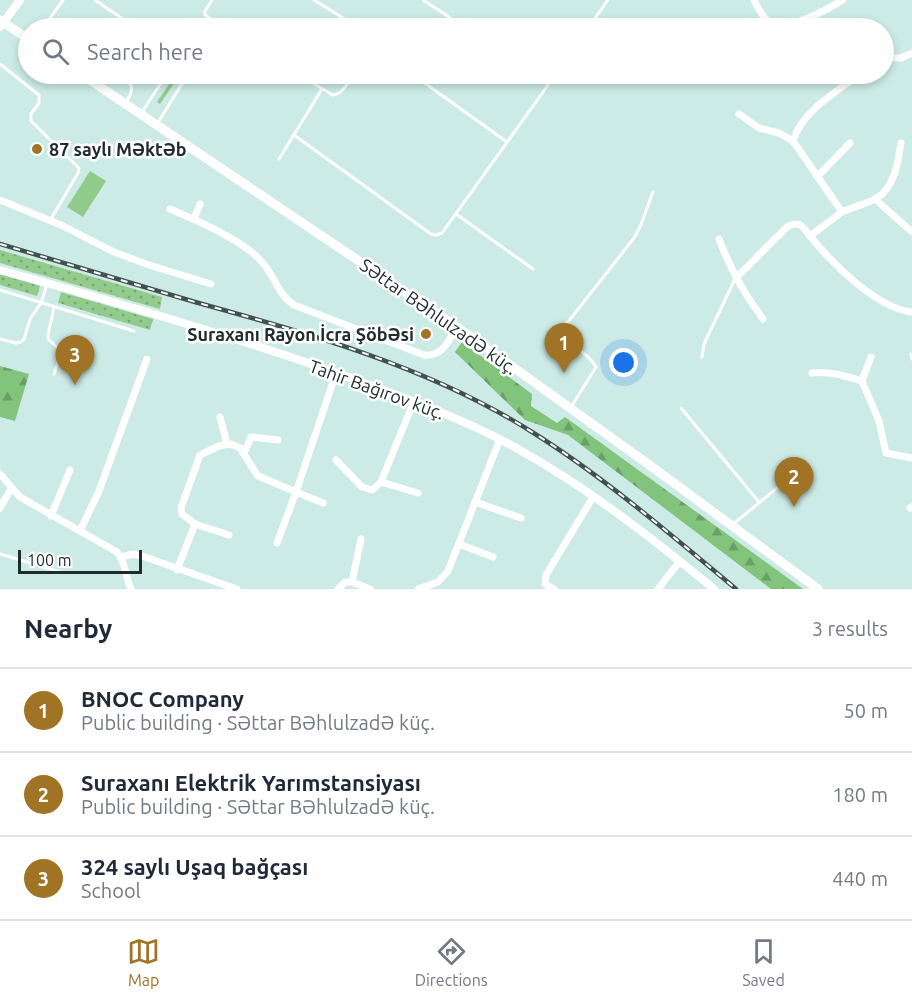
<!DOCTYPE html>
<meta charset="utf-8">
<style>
:root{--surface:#fff;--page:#f6f6f7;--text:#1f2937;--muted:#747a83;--line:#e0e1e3;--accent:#a07325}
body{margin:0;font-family:Ubuntu,sans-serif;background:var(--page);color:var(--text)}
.scale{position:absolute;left:18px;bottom:15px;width:124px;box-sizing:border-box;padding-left:6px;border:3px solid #212d2c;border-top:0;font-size:16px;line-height:21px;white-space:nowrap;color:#212d2c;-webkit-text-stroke:4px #fff;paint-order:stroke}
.you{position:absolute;left:624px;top:363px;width:21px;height:21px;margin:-15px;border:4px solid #fff;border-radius:50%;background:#1a73e8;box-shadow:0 0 0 9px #1a73e833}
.badge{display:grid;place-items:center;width:39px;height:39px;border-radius:50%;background:var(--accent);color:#fff;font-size:20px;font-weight:700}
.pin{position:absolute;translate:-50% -50px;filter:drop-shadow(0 2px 3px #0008)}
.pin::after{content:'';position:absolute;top:32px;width:21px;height:18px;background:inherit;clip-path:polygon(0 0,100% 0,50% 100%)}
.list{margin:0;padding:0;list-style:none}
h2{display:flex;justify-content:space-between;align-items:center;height:78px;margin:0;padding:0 24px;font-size:26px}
h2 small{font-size:20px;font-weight:400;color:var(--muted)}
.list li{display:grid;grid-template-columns:39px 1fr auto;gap:18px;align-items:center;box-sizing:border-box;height:84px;padding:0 24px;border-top:2px solid var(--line)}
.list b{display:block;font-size:22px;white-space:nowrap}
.list p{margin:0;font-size:20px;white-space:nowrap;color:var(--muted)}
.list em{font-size:20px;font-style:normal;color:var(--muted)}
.icon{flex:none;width:33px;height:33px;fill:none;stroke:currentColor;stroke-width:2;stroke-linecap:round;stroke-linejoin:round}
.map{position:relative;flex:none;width:912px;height:589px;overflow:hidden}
.search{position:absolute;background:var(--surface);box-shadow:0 3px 9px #0003;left:18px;right:18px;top:18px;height:66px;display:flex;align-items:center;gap:15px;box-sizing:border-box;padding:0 21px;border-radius:33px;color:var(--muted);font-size:22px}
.sheet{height:330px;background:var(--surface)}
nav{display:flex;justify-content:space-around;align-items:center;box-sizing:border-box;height:84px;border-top:2px solid var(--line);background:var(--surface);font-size:16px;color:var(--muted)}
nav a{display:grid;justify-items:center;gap:3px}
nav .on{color:var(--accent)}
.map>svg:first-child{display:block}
</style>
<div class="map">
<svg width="912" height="589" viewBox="0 0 912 589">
<defs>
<pattern id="forest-firs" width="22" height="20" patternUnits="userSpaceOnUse" patternTransform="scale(1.5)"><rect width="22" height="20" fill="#82c47c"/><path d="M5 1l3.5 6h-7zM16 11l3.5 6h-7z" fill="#6aa066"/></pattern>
<pattern id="park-dots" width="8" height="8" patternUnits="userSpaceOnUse" patternTransform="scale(1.5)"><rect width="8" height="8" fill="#93cb8d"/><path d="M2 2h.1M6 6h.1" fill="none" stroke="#78a573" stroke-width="1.8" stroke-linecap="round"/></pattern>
</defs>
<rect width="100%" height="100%" fill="#ccebe7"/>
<!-- grass -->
<g fill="#93cb8d">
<path d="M176 74 179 76 160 104 157 102Z"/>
<path d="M90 171 106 181 83 217 67 207Z"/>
</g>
<!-- forest -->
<g fill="url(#forest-firs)">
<path d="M462 342 532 394 531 406 557 423 565 417 803 589H771L568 435 525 420 455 352Z"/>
<path d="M0 366 29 374 15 421 0 417Z"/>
</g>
<!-- park -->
<g fill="url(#park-dots)">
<path d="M0 250 162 297 160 309 0 263Z"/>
<path d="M0 274 40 286 37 296 0 285Z"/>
<path d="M61 292 153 319 150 330 58 303Z"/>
</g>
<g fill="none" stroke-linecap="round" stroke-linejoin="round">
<!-- service -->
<g stroke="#fff" stroke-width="3">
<path d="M95 0 136 28"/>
<path d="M212 0 205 11V15L224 28"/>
<path d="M314 0 359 28"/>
<path d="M423 0 466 28"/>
<path d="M45 28V25L63 0"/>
<path d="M588 28 608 0"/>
<path d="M0 64 39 95V103L31 114V121L79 168 78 173 51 219"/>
<path d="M114 74C130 83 137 83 127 101"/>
<path d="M190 74H198"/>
<path d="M297 74 333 95C343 94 348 82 354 74"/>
<path d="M412 74 507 142"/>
<path d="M535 74 549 82"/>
<path d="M142 112 167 74"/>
<path d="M157 124 188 74"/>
<path d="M294 135 431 234 436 235 442 233 556 74"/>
<path d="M279 159 322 89"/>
<path d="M456 214 533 269"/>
<path d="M0 290 134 331"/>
<path d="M0 339 16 343 21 342 24 339 30 319 41 303 47 284"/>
<path d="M911 354 912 359"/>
<path d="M702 357 704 344 735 279"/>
<path d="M54 374 60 356V350L48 339V335L54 307"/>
<path d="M571 407 596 367C589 353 571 347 563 334L564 327 634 238 640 227 653 192"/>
<path d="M681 408 759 502"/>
<path d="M732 525 804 466"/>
<path d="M0 554 60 572"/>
</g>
<!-- minor -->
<g stroke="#fff" stroke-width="7">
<path d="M754 0C757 6 761 15 767 20 787 34 825 10 843 0"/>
<path d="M807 19 813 28"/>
<path d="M884 58H901L912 53"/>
<path d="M860 74C836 92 802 111 793 141L842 212 810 236C832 263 876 308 912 312"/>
<path d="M739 114 759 128 779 133 793 141"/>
<path d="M818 176 850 143"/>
<path d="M875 199 912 232"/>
<path d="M0 200 61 225 114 252 149 265 211 284"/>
<path d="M170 209C194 219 243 241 260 260 274 273 277 294 294 305L424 355C443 357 448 341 457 327"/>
<path d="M842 212C853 207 866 204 877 198 895 187 898 161 901 143"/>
<path d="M194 219 200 204"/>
<path d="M719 239C730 268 744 294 763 319"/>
<path d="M736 278 788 226C801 221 802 226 810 236"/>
<path d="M812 373C830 371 845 376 862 381L879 421 886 453 912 458"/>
<path d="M862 381 871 357"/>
<path d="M220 417 227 444"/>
<path d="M244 453 251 437 278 440"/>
<path d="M336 460 362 487 372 490 381 482 414 401"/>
<path d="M0 474 20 497 117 552C126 562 125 577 131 589"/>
<path d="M381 482 418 493"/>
<path d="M475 502 521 518"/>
<path d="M0 508 11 489"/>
<path d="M910 508 912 507"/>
<path d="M51 516 70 470"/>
<path d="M195 524 229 535"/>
<path d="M80 531 99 491 147 359"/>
<path d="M277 543 296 492 323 503"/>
<path d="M459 544 493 557"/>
<path d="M121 557 133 554 142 556 237 589"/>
<path d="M177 570 195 524 182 514 181 508 200 455 219 446 231 444 240 448 258 476 296 492 336 373"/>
<path d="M352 582 361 539"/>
<path d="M338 589 345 582H352L370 589"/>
<path d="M418 589 438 582 448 571 500 439"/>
<path d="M554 589 545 584 546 575 593 497"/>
<path d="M658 589 680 561"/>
</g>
<!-- tertiary -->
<g stroke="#fff" stroke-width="8">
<path d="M0 27 20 0"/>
<path d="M0 270C110 300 218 332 326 369 391 393 457 415 518 449 588 488 652 538 714 589"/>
</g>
<!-- secondary -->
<g stroke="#fff" stroke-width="9">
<path d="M0 20 28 39"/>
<path d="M81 74 457 327 648 464 818 589"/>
</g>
<defs>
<path id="rail" d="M0 244C65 263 130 283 195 302 310 334 430 367 532 432 604 477 670 534 736 589"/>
</defs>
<!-- rail casing -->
<use href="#rail" stroke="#41514f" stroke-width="4.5"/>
<!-- rail -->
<use href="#rail" stroke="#fff" stroke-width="2" stroke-dasharray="7" stroke-linecap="butt"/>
</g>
<!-- markers -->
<g fill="#a07325" stroke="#fff" stroke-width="2">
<circle cx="37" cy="149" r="6"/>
<circle cx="426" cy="334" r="6"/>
</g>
<g text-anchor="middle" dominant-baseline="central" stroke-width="5" stroke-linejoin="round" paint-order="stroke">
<!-- poi labels -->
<g font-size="18" font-weight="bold" fill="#212d2c" stroke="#fff" text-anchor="start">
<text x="49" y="149">87 saylı Məktəb</text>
<text x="414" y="334" text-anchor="end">Suraxanı Rayon İcra Şöbəsi</text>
</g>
<!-- street labels -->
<g font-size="18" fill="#212d2c" stroke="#fff">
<text transform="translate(439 316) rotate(35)">Səttar Bəhlulzadə küç.</text>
<text transform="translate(377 389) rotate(20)">Tahir Bağırov küç.</text>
</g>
</g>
</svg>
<div class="scale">100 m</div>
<div class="you"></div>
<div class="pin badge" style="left:564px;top:373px">1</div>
<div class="pin badge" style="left:794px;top:507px">2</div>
<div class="pin badge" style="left:75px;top:385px">3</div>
<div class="search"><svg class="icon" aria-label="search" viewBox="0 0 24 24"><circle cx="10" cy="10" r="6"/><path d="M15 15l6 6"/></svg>Search here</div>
</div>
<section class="sheet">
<h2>Nearby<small>3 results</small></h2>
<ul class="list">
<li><span class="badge">1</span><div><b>BNOC Company</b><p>Public building · Səttar Bəhlulzadə küç.</p></div><em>50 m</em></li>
<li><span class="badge">2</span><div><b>Suraxanı Elektrik Yarımstansiyası</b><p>Public building · Səttar Bəhlulzadə küç.</p></div><em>180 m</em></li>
<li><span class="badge">3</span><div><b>324 saylı Uşaq bağçası</b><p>School</p></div><em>440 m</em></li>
</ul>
</section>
<nav>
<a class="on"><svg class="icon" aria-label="map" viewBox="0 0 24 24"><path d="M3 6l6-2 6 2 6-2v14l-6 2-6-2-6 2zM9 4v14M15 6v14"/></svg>Map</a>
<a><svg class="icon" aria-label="directions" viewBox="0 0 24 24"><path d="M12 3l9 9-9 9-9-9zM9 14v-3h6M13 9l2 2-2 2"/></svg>Directions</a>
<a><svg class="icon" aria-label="saved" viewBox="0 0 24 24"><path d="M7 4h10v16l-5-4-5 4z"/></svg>Saved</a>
</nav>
